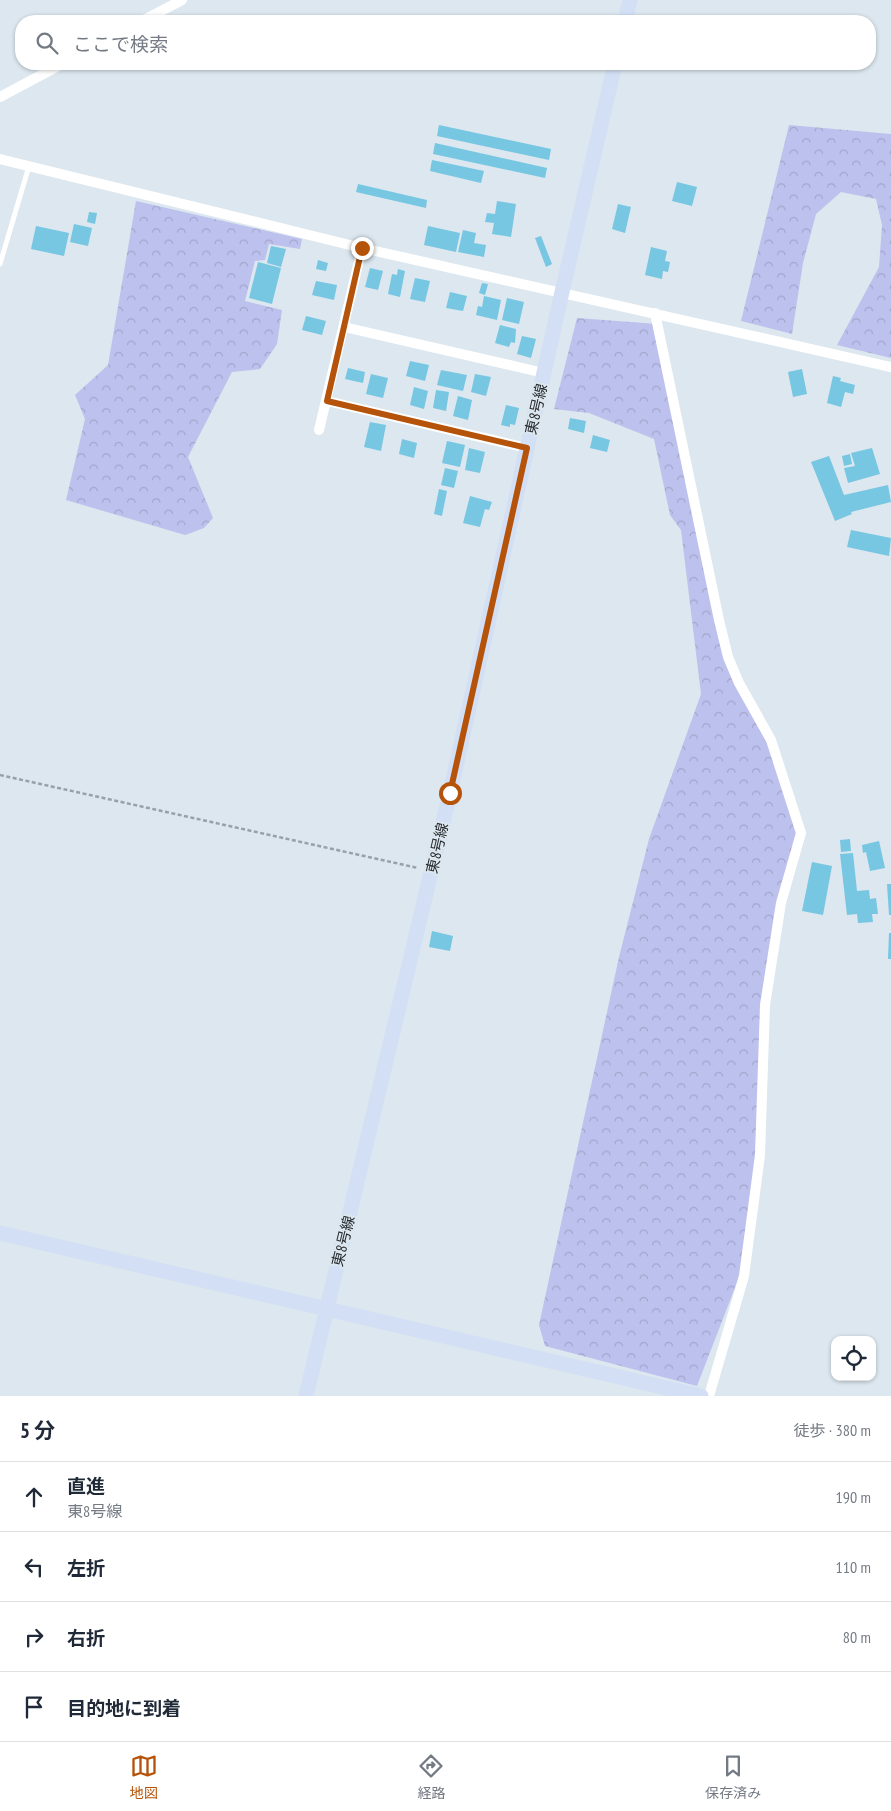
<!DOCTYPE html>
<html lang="ja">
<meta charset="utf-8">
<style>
:root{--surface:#fff;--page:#f6f6f7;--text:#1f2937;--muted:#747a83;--line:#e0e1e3;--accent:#b45309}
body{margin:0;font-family:"PT Sans Narrow","Noto Sans JP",sans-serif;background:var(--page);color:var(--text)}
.controls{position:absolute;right:15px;bottom:15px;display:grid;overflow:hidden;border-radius:10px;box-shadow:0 1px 4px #0004}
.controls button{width:45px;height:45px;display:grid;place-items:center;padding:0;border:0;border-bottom:1px solid var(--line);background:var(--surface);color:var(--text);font:25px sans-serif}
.stop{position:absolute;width:15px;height:15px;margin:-11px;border:4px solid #b45309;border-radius:50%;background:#fff}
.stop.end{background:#b45309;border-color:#fff;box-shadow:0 1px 5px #0008}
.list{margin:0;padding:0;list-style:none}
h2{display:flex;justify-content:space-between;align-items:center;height:65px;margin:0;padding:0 20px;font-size:21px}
h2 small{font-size:16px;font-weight:400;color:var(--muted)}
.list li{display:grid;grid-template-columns:32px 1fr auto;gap:15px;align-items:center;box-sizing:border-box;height:70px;padding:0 20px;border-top:1px solid var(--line)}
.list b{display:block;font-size:19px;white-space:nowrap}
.list p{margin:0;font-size:16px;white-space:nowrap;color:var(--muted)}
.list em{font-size:16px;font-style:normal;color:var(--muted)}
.icon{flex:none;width:28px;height:28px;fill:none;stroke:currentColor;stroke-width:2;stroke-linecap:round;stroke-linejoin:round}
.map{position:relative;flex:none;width:891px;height:1396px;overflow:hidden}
.search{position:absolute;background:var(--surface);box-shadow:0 1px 4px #0004;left:15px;right:15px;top:15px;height:55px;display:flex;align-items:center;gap:12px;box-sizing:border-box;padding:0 18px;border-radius:20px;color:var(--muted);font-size:19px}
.sheet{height:345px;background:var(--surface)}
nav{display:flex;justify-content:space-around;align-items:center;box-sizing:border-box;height:70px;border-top:1px solid var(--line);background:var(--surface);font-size:14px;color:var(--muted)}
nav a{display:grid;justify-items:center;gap:2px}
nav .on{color:var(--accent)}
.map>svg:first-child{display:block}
</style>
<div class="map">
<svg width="891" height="1396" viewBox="0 0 891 1396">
<defs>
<pattern id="forest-crowns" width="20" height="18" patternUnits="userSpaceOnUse" patternTransform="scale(1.25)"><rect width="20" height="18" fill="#bdc1ed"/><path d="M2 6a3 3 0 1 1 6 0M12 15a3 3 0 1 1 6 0" fill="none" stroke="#a2a6cc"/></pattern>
</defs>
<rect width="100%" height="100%" fill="#dce7ef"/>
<!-- forest -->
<g fill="url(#forest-crowns)">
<path d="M789 125 891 134V358L837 345 879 267 882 225 876 199 841 192 816 214 803 263 792 334 741 321Z"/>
<path d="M136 201 302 239 300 249 269 244 265 260 255 261 245 301 282 310 277 344 260 369 232 372 188 457 213 518 204 528 185 535 66 500 85 419 75 395 108 365Z"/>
<path d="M577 318 657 324 728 657 771 740 801 833 781 903 761 1073 748 1254 697 1386 545 1346 539 1325 619 957 649 839 701 694 681 530 670 515 654 439 589 413 554 409Z"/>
</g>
<!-- building -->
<g fill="#77c6e2">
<path d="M439 125 551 149 549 160 437 136Z"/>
<path d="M435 143 547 168 545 178 433 154Z"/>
<path d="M432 160 484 171 481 183 430 171Z"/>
<path d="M677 182 697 187 692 206 672 201Z"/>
<path d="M358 184 427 200 426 208 356 192Z"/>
<path d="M497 201 516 204 511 237 492 234 494 223 485 222 487 213 495 214Z"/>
<path d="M618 204 631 207 625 233 612 229Z"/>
<path d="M89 212 97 213 95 224 87 222Z"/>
<path d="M74 224 92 228 88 246 70 242Z"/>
<path d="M36 226 69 233 64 256 31 249Z"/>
<path d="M428 226 460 233 456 252 424 245Z"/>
<path d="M463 230 476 233 474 243 486 245 484 257 458 252Z"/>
<path d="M541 236 552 264 546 267 535 238Z"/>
<path d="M271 246 286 249 281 267 267 263Z"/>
<path d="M651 247 667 251 665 261 670 262 668 272 663 271 662 279 645 275Z"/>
<path d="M318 260 328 263 326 271 316 269Z"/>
<path d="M258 262 281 268 272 304 249 298Z"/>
<path d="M370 268 383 271 378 290 365 287Z"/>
<path d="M398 269 405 271 400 297 388 294 392 274 397 275Z"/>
<path d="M415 278 430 281 425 302 410 299Z"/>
<path d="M316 281 337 285 334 300 312 295Z"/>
<path d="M482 283 488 284 485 295 479 293Z"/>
<path d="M450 292 467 296 463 311 446 308Z"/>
<path d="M484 296 501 300 497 320 476 315 478 306 482 307Z"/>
<path d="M507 298 524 302 519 324 502 320Z"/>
<path d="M306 316 326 321 322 335 302 330Z"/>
<path d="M500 325 516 329 515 343 511 342 509 347 495 343Z"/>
<path d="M522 336 536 339 531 358 517 354Z"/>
<path d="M410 361 429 365 425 381 406 376Z"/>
<path d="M348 368 365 372 363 383 345 379Z"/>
<path d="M802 369 807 394 793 397 788 372Z"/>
<path d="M441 370 467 375 463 391 437 385Z"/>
<path d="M371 374 388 378 383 398 366 394Z"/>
<path d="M475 374 491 377 486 396 471 392Z"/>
<path d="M833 376 841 378 840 381 855 385 853 394 845 392 841 407 827 403Z"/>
<path d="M414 387 428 391 424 409 410 405Z"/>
<path d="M436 390 449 392 446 411 433 408Z"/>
<path d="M458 396 472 400 468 420 453 416Z"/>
<path d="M506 405 519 408 515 425 510 424V427L501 425Z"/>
<path d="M570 418 586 421 584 433 568 429Z"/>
<path d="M370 422 386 425 381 451 364 447Z"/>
<path d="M593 435 610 440 607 452 590 448Z"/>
<path d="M402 439 417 443 414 458 399 454Z"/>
<path d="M447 441 465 445 460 467 442 463Z"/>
<path d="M469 448 485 452 480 473 465 470Z"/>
<path d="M872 448 880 474 848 483 844 468 855 466 851 453Z"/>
<path d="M850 454 852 464 844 466 842 456Z"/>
<path d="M829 456 844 495 888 485 891 502 851 512 852 514 835 521 811 462Z"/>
<path d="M445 468 458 471 454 488 441 485Z"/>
<path d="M439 489 447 491 442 516 434 514Z"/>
<path d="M470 496 492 502 489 510 485 509 480 527 463 523Z"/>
<path d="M851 530 891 538 889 556 847 547Z"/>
<path d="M850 839 851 851 841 852 840 840Z"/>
<path d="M879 841 885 868 870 871 866 852 863 853 862 845Z"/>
<path d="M853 853 857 891 869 890 870 899 876 898 878 914H872L873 922 858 923 857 914 847 915 840 854Z"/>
<path d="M812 862 832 866 823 915 802 911Z"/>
<path d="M887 884H891V915H889Z"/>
<path d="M432 931 453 936 450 951 429 947Z"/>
<path d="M889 933H891V959H888Z"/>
</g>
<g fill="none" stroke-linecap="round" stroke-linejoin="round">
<!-- path -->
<path stroke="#99a1a8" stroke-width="2.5" stroke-dasharray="4 2.5" stroke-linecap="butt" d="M0 775 418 868"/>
<!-- lane -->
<path stroke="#fff" stroke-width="5" d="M0 264 29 166"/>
<!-- street -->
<g stroke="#fff" stroke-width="10">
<path d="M142 21 182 0"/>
<path d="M0 97 62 64"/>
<path d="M0 159 362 248 891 367"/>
<path d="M655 313 719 620 728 657 739 683 771 740 801 833 781 903 765 1005 760 1155 744 1276 709 1396"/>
<path d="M344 327 544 373"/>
<path d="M327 401 527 448"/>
<path d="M319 430 362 248"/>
</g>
<!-- secondary -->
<g stroke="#d3dff4" stroke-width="15">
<path d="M625 21 630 0"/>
<path d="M0 1233 701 1396"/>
<path d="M306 1396 450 793 562 292 615 64"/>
</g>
</g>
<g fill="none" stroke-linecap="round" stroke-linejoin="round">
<!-- route -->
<path stroke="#b45309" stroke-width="6" d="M362 248 327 401 527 448 450 793"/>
</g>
<g text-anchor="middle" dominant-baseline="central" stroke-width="4" stroke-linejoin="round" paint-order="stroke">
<!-- street labels -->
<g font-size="15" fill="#282c30" stroke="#dce7ef">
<text transform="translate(536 409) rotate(-77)">東8号線</text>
<text transform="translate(437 848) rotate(-77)">東8号線</text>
<text transform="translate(343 1241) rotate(-76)">東8号線</text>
</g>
</g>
</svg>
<div class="controls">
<button><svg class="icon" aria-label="locate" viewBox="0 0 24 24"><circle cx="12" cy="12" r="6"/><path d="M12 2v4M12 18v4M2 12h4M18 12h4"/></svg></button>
</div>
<div class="stop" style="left:450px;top:793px"></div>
<div class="stop end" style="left:362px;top:248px"></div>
<div class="search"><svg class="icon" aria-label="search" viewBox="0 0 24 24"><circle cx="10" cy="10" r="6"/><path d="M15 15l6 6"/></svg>ここで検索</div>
</div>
<section class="sheet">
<h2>5 分<small>徒歩 · 380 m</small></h2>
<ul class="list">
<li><svg class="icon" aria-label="ahead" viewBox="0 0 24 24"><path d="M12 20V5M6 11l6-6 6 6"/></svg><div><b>直進</b><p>東8号線</p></div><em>190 m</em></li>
<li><svg class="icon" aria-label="left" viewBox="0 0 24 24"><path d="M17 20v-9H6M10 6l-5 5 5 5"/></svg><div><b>左折</b></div><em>110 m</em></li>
<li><svg class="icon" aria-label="right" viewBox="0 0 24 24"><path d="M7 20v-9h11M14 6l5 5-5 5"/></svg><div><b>右折</b></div><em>80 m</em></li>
<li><svg class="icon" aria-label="arrive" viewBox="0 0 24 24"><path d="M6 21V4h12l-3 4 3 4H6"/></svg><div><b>目的地に到着</b></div></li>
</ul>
</section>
<nav>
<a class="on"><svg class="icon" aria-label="map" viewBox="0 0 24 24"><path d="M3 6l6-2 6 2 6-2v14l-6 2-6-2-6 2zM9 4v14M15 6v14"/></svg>地図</a>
<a><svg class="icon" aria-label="directions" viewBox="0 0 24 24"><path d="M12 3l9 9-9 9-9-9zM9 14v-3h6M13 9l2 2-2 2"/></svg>経路</a>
<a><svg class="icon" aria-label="saved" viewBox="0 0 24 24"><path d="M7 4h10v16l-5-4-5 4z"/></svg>保存済み</a>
</nav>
